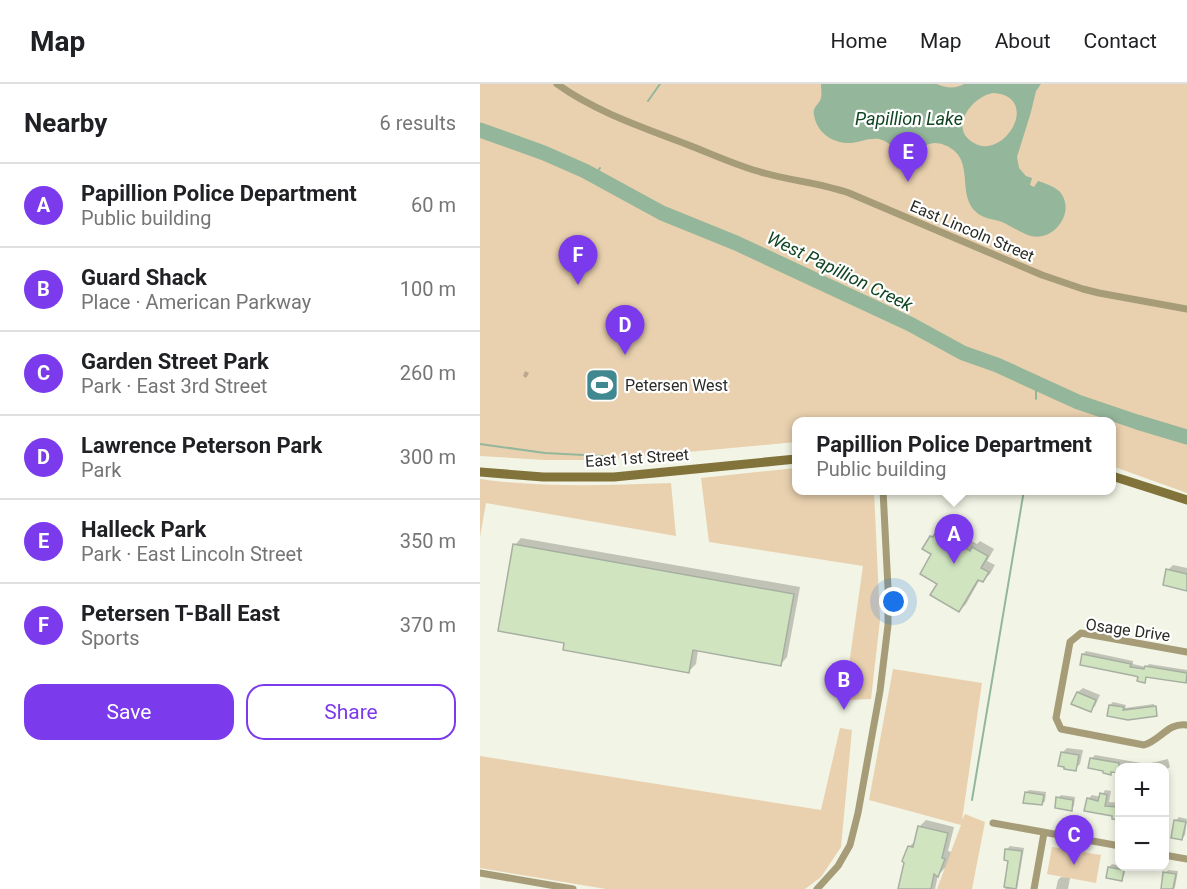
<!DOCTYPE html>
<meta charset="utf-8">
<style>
:root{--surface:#fff;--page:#f6f6f6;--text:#202124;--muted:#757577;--line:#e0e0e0;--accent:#7c3aed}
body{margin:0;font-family:Roboto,sans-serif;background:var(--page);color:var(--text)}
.controls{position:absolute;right:18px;bottom:18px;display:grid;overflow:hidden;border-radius:12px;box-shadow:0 3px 9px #0003}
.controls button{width:54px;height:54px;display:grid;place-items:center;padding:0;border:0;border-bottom:2px solid var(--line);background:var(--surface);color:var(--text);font:30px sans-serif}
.you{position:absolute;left:414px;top:518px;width:21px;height:21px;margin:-15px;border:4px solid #fff;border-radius:50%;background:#1a73e8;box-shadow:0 0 0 9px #1a73e833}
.badge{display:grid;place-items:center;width:39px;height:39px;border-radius:50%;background:var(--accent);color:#fff;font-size:20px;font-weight:700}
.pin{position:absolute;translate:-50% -50px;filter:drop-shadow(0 2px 3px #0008)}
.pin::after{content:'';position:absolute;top:32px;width:21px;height:18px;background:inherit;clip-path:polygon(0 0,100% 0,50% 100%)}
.popup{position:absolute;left:312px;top:333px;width:324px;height:78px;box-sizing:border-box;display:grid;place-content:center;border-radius:12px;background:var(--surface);filter:drop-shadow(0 2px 4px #0005);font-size:20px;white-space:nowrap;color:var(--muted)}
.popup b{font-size:22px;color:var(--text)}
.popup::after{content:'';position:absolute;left:50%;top:100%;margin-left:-12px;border:12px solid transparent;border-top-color:var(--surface)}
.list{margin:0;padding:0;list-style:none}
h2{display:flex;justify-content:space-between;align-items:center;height:78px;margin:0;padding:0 24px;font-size:26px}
h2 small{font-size:20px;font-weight:400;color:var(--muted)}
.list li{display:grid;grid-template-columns:39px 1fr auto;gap:18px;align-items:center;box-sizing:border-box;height:84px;padding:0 24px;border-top:2px solid var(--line)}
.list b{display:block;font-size:22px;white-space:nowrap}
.list p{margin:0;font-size:20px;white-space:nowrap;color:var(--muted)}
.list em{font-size:20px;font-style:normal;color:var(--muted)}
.actions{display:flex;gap:12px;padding:18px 24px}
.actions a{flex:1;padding:14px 0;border:2px solid var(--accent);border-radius:18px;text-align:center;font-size:21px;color:var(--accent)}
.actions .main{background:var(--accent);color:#fff}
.map{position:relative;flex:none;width:707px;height:805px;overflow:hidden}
header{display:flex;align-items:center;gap:36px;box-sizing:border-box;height:84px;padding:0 30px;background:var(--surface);border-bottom:2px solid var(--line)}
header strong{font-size:28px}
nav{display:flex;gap:33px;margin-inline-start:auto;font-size:21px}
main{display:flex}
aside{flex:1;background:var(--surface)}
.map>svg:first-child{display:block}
</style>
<header>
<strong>Map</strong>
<nav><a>Home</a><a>Map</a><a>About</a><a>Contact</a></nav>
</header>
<main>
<aside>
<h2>Nearby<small>6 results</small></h2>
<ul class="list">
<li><span class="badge">A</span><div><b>Papillion Police Department</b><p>Public building</p></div><em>60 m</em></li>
<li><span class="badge">B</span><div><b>Guard Shack</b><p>Place · American Parkway</p></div><em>100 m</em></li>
<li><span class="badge">C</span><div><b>Garden Street Park</b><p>Park · East 3rd Street</p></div><em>260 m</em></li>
<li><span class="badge">D</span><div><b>Lawrence Peterson Park</b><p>Park</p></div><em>300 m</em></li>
<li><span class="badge">E</span><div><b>Halleck Park</b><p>Park · East Lincoln Street</p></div><em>350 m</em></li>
<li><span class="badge">F</span><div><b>Petersen T-Ball East</b><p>Sports</p></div><em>370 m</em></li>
</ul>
<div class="actions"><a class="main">Save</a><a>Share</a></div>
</aside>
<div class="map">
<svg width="707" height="805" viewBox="0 0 707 805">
<rect width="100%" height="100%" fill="#f2f4e5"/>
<!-- green -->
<g fill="#e9d1af">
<path d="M0 0H707V409L632 382V338H316V358L142 374 104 376H65L0 372Z"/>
<path d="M316 384V406L394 407 400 536 391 615 364 616 383 482 229 458 221 394Z"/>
<path d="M0 395C63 404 127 401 191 399L196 452 6 419 0 453Z"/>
<path d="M413 585 502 599 482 736 485 730 505 738 492 805H457L481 741 389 716Z"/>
<path d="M360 644 372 646 361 763 341 793 325 805H126L0 784V672L341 726Z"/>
<path d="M572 763 621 771 616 799 567 790Z"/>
</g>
<!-- water -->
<path fill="#94b69a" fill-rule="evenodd" d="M341 0H457C466 4 475 5 484 0H561L556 7 551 28 537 73 539 84 546 92 552 94 550 101 554 103 558 97C565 99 573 102 579 107 597 126 575 158 551 152 541 149 531 142 522 138 514 135 506 135 500 131 498 130 494 126 493 125 479 107 492 79 472 65 468 62 461 59 455 59 444 59 436 70 426 73 416 69 410 57 399 55 388 54 381 58 371 59 353 60 337 49 334 31 332 23 339 21 341 14 342 10 341 4 341 0ZM513 9C562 12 525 77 494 59 468 45 491 13 513 9Z"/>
<!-- shadow -->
<g fill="#0003">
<path d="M45 287 49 289 46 294 43 292Z"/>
<path d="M467 438 483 447 480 451 497 460 500 457 514 465 507 477 515 481 510 490 503 496 500 495 486 520 479 527 459 499 453 470 451 453Z"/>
<path d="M41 454 320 503 307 573 301 580 218 566 216 580 209 587 86 558 35 461Z"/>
<path d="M693 481 707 484V505L684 500 688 486Z"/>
<path d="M606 567 653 577V580L666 583 669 580 707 586V598L667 592 664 597 659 592 603 570Z"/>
<path d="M603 604 620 611 615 622 610 627 598 608Z"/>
<path d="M633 618 646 621 645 624 674 620 676 630H677L648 634 630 621Z"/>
<path d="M587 664 603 666 600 680 595 685 582 669Z"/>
<path d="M615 671 667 680 688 675 690 683 684 687V684H640V688L632 687 630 689 612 674Z"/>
<path d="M549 706 566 708 565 717 562 720 546 709Z"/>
<path d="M625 706 631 707 629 718 640 719V734H634V731L608 715 612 711 621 713Z"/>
<path d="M581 711 595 713 594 722 591 725 578 714Z"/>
<path d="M699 733 707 735 705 751 702 754 692 753 696 736Z"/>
<path d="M446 736 474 743 468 767 471 768 465 784 458 791 455 805H419L429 763 436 756 439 743Z"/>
<path d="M530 762 544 764 537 805H525L530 775 527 765Z"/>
<path d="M632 780 646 783 644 792 641 795 629 783Z"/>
<path d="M688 786 698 787 695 803 694 805H682L685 789Z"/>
<path d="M581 793 590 794 588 805H576L578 796Z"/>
</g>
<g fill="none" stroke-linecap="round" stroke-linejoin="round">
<!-- stream -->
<g stroke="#94b69a" stroke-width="2">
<path d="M168 17 180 0"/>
<path d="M114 92 120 84"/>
<path d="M556 299V315"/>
<path d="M0 360 65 369 123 372"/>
<path d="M492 716 544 406"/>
</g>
<!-- river -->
<path stroke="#94b69a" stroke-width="15" d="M0 46 64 69 105 87 182 129 256 159 430 240 483 269 517 281 598 318 657 338 707 353"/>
</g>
<!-- building -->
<g fill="#d0e5bf" stroke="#a7afa2" stroke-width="1.5">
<path d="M459 443 477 454 475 458 490 467 492 463 508 472 501 484 509 488 503 498 498 496 479 528 450 511 457 500 440 490 451 470 442 465 450 452 453 453Z"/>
<path d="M33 460 314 510 301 582 213 566 209 589 83 566 84 559 18 547Z"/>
<path d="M686 485 707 490V507L683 501Z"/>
<path d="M602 570 651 580 650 583 664 585 665 582 707 589 706 599 666 593 665 599 657 597 658 593 655 592 600 581Z"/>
<path d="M597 608 616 616 611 628 591 620Z"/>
<path d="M629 621 644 623 643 626 676 622 677 632 648 636 627 632Z"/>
<path d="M581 668 599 671 596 687 584 685V683L578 682Z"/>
<path d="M610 674 639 679V689L631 688V691L623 689V687L608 684Z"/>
<path d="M545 708 564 711 562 721 543 719Z"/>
<path d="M620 709 627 711 625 722 639 723V736L632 735V732L604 727 607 714 618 717Z"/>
<path d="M576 713 593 716 592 727 575 724Z"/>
<path d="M694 736 706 738 702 756 691 754Z"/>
<path d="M438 742 468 749 462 774 465 775 458 793 454 790 451 805H418L424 779 422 777 428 762 433 763Z"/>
<path d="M525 765 542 767 536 805 524 803 528 777 524 776Z"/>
<path d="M628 783 644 786 642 797 626 794Z"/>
<path d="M683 788 696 790 693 805H681Z"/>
</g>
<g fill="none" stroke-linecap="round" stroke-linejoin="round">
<!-- street -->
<g stroke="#a69d78" stroke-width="7">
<path d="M77 0C116 28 162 43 206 60 232 70 257 82 284 89 312 97 341 99 369 109L562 191 603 205 619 209 707 225"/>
<path d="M707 568 601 549 590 558 576 634 581 645 664 661C681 656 688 638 707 641"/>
<path d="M513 739 640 762"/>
<path d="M684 771 707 775"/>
<path d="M0 789 93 805"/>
<path d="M337 805 358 782 370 761 378 729 400 607 408 541V504L403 406"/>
<path d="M554 805 564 749"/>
</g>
<!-- secondary -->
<g stroke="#81733a" stroke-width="9">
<path d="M0 388 63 393H134L316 375"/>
<path d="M632 392 707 416"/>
</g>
</g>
<!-- icons -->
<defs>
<symbol id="stadium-square" viewBox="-11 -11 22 22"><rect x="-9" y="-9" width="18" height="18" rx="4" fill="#40888f" stroke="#fff"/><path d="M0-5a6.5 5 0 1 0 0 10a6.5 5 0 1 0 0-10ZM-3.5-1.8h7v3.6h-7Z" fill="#fff"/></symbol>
</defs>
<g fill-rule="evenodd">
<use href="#stadium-square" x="103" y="282" width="38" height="38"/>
</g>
<g text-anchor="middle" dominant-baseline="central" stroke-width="4.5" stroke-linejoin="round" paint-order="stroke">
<!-- street labels -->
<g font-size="16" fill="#2b2b26" stroke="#fff">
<text transform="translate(492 147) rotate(23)">East Lincoln Street</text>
<text transform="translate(157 374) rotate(-4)">East 1st Street</text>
<text transform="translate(648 546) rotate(8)">Osage Drive</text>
</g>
<!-- poi labels -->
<g font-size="16" fill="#2b2b26" stroke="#fff" text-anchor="start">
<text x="145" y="301">Petersen West</text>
</g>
<!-- water labels -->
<g font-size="18" font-style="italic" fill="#0f4621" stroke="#fff">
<text x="429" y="34">Papillion Lake</text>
<text transform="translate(360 187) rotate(26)">West Papillion Creek</text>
</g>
</g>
</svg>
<div class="controls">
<button>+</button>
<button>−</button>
</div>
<div class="you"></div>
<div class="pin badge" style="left:474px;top:480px">A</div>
<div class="popup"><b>Papillion Police Department</b>Public building</div>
<div class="pin badge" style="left:364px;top:626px">B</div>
<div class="pin badge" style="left:594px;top:781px">C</div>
<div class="pin badge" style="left:145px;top:271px">D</div>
<div class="pin badge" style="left:428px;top:98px">E</div>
<div class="pin badge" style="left:98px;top:201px">F</div>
</div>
</main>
